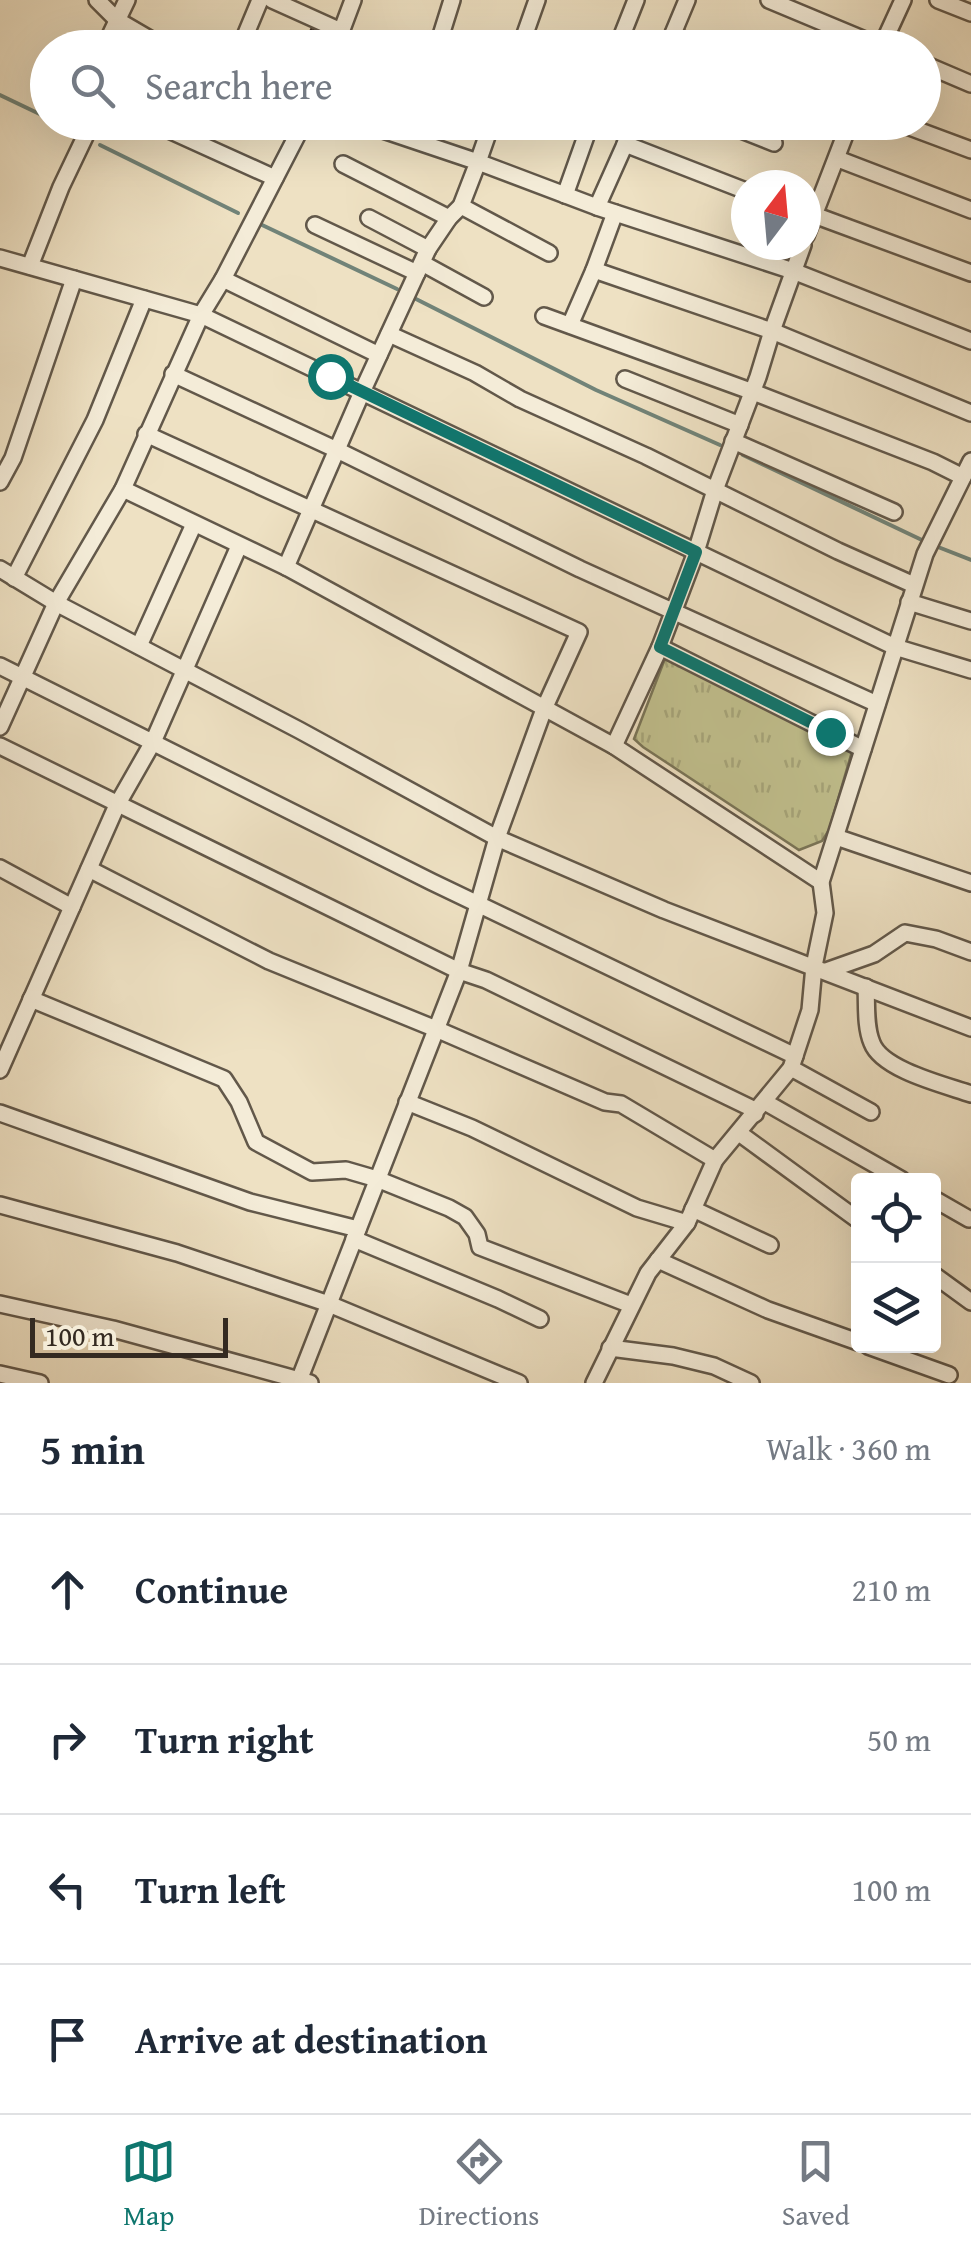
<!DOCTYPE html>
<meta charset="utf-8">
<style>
:root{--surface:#fff;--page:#f6f6f7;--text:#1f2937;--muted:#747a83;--line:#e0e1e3;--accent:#0f766e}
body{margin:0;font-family:"Gentium Book Plus",serif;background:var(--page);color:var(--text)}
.controls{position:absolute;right:30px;bottom:30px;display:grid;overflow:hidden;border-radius:10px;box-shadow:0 10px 40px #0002}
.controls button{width:90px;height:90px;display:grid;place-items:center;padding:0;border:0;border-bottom:2px solid var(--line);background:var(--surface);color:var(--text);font:50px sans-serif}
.compass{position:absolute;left:731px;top:170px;width:90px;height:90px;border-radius:50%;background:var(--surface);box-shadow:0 10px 40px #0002;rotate:16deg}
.scale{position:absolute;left:30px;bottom:25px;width:198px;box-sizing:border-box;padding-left:10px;border:5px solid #342a21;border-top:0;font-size:28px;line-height:35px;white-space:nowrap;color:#342a21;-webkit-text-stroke:8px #f4ecd8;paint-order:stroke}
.stop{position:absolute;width:30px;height:30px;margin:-22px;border:8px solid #0f766e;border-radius:50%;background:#fff}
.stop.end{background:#0f766e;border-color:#fff;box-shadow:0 2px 10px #0008}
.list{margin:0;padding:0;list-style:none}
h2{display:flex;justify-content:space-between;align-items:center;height:130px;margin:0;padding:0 40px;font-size:42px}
h2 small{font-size:32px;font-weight:400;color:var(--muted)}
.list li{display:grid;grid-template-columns:65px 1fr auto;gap:30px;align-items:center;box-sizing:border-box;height:150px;padding:0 40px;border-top:2px solid var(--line)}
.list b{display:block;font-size:38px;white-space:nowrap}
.list em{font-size:32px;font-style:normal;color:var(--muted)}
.icon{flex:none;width:55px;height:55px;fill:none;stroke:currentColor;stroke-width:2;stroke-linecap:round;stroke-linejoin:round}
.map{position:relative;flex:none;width:971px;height:1383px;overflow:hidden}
.search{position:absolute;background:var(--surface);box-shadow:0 10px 40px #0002;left:30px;right:30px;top:30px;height:110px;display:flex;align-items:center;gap:25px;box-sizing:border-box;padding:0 35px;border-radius:55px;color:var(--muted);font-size:38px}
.sheet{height:730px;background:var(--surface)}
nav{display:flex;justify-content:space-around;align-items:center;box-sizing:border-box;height:140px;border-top:2px solid var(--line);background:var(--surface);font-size:28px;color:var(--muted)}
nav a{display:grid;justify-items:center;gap:5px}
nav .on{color:var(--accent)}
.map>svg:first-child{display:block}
</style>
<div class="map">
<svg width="971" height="1383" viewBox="0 0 971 1383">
<defs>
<pattern id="park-tufts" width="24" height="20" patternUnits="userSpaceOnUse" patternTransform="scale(2.5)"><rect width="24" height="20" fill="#c1c08e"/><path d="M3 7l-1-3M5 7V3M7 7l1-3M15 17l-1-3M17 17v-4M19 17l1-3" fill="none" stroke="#a6a57a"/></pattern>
<pattern id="building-hatch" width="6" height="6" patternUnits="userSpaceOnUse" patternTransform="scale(2.5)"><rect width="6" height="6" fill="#e8b399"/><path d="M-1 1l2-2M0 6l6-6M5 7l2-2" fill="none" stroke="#bd927c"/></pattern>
</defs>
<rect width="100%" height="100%" fill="#eee1c3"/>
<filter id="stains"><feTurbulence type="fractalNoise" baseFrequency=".002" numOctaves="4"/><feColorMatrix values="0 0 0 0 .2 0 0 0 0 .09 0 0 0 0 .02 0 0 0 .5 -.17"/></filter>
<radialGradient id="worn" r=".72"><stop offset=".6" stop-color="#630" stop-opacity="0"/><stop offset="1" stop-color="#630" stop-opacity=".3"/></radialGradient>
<!-- park -->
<path fill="url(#park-tufts)" stroke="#7a7558" stroke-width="2.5" d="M666 656 853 748 829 830 822 841 799 850 643 747 634 739Z"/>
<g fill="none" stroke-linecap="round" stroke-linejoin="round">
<!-- stream -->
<g stroke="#718378" stroke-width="4">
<path d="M0 95 48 118"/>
<path d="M58 122 65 126"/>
<path d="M100 145 238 213"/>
<path d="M260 224 397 289"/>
<path d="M416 299 596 390 720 445"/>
<path d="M743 455 924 541"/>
<path d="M933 545 971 560"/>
</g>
</g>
<!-- building -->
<path fill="url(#building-hatch)" stroke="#342a21" stroke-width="2.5" d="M312 28 322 33 324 29 331 32 328 36 337 40 333 48H302Z"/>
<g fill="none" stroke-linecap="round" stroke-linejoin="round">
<defs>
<g id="minor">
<path d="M97 0 117 20 165 48"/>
<path d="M272 0 341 31"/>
<path d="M769 0 884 48"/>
<path d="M938 0 971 13"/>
<path d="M673 34 698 48"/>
<path d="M104 48 127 0"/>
<path d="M240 48 260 0"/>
<path d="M335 48 353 0"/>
<path d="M437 48 452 0"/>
<path d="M520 48 537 0"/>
<path d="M617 48 636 0"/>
<path d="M667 48 687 0"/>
<path d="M881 48 903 0"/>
<path d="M924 64 971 84"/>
<path d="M151 122 275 178"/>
<path d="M492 122 478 162 597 207 793 271 971 341"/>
<path d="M721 122 774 143"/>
<path d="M896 122 971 150"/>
<path d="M625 144 746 191"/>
<path d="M838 159 971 210"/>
<path d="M343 164 449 218"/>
<path d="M565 195 591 122"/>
<path d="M461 206 549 253"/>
<path d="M597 207 635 122"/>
<path d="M806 212 971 273"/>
<path d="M369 218 428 249"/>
<path d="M315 225 417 273"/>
<path d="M806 236 850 122"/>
<path d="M0 258 201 315 895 647 971 670"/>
<path d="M422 263 484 297"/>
<path d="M30 266 61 187 92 122"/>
<path d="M594 270 772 331 971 413"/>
<path d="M223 279 379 355"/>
<path d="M544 316 753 392 933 462 963 477"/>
<path d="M570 325 594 270 615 213"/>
<path d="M389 334 475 373 520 399 646 456 838 551 914 585"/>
<path d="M173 374 337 450 580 569 877 704"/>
<path d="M625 379 740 425"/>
<path d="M146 434 579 632 544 709 497 838 459 971 298 1383"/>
<path d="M733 441 894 512"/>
<path d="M0 482 13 458 74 279"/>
<path d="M123 489 286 567 614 746 821 882"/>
<path d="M286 567 362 392 428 249 449 218 461 206 478 162 359 122"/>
<path d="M0 569 56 603 299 730 497 838 664 910 971 1028"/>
<path d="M14 578 95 420 144 299"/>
<path d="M909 602 971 621"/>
<path d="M139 646 194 524"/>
<path d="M660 647 863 749"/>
<path d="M0 666 432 882 795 1056"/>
<path d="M0 727 56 603 123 489 201 315 223 279 304 122"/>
<path d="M0 746 459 971 486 980 753 1109 755 1114"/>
<path d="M614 746 660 647 696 552 715 490 758 377 772 331 803 245"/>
<path d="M836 837 971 883"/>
<path d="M0 868 72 907"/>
<path d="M89 869 269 961 436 1029 605 1102 621 1104 715 1160"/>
<path d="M826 971 874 954 905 933 936 939 971 952"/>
<path d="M866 987C867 1004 865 1027 872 1043 882 1070 945 1085 971 1094"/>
<path d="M31 999 224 1079 239 1102 256 1142 312 1172 346 1170 377 1179 449 1208 465 1217 477 1234 480 1247 631 1305"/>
<path d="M791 1068 871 1112"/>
<path d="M0 1070 117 805 153 742 239 546"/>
<path d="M407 1102 472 1128 637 1208 687 1223"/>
<path d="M765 1102 902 1180"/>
<path d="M0 1113 250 1202 358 1229"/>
<path d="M739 1133 858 1220"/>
<path d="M934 1199 969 1219"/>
<path d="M0 1205 177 1253 329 1304 519 1383"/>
<path d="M693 1209 770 1245"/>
<path d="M354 1239 498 1299 540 1319"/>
<path d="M658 1260 768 1310 858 1342"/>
<path d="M934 1275 971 1302"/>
<path d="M0 1304 113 1329 310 1383"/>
<path d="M868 1346 949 1375"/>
<path d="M610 1348 673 1356 714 1366 751 1383"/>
<path d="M0 1374 40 1383"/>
<path d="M594 1383 648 1273 687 1223 715 1160 791 1068 810 1010 814 966 825 913 821 882 925 554 971 461"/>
</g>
</defs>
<!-- minor casing -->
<use href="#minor" stroke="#62584a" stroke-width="20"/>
<!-- minor -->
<use href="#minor" stroke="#f4ecd8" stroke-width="15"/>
</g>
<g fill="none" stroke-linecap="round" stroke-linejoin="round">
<!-- route -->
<path stroke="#0f766e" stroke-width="12" d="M330 376 696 552 660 647 830 732"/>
</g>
<rect width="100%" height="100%" filter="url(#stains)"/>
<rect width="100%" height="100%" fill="url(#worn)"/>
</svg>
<div class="controls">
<button><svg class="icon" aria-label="locate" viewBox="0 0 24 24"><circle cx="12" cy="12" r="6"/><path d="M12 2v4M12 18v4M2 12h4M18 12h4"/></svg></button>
<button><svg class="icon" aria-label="layers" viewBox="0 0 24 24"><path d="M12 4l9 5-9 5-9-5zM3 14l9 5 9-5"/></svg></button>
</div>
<svg class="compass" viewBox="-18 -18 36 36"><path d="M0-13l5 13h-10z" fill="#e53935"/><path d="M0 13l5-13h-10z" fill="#747a83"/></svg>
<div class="scale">100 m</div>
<div class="stop" style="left:330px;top:376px"></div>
<div class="stop end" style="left:830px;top:732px"></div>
<div class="search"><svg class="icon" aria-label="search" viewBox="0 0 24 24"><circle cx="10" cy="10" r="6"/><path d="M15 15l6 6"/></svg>Search here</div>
</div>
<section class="sheet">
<h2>5 min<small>Walk · 360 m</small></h2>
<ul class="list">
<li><svg class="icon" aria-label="ahead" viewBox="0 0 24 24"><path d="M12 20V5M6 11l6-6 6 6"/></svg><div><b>Continue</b></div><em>210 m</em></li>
<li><svg class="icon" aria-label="right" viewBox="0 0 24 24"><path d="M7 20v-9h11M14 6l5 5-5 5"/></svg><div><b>Turn right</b></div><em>50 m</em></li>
<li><svg class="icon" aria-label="left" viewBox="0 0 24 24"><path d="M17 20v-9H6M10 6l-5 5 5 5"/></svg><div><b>Turn left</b></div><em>100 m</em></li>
<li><svg class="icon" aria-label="arrive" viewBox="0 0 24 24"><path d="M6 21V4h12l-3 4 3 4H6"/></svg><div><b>Arrive at destination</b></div></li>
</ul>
</section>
<nav>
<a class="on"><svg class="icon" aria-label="map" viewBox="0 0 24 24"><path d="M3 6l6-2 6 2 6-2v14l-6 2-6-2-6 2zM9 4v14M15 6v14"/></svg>Map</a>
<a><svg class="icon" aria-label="directions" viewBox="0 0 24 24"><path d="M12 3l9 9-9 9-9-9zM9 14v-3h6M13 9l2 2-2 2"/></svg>Directions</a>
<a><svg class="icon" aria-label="saved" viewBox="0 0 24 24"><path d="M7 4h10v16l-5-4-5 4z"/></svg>Saved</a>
</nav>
